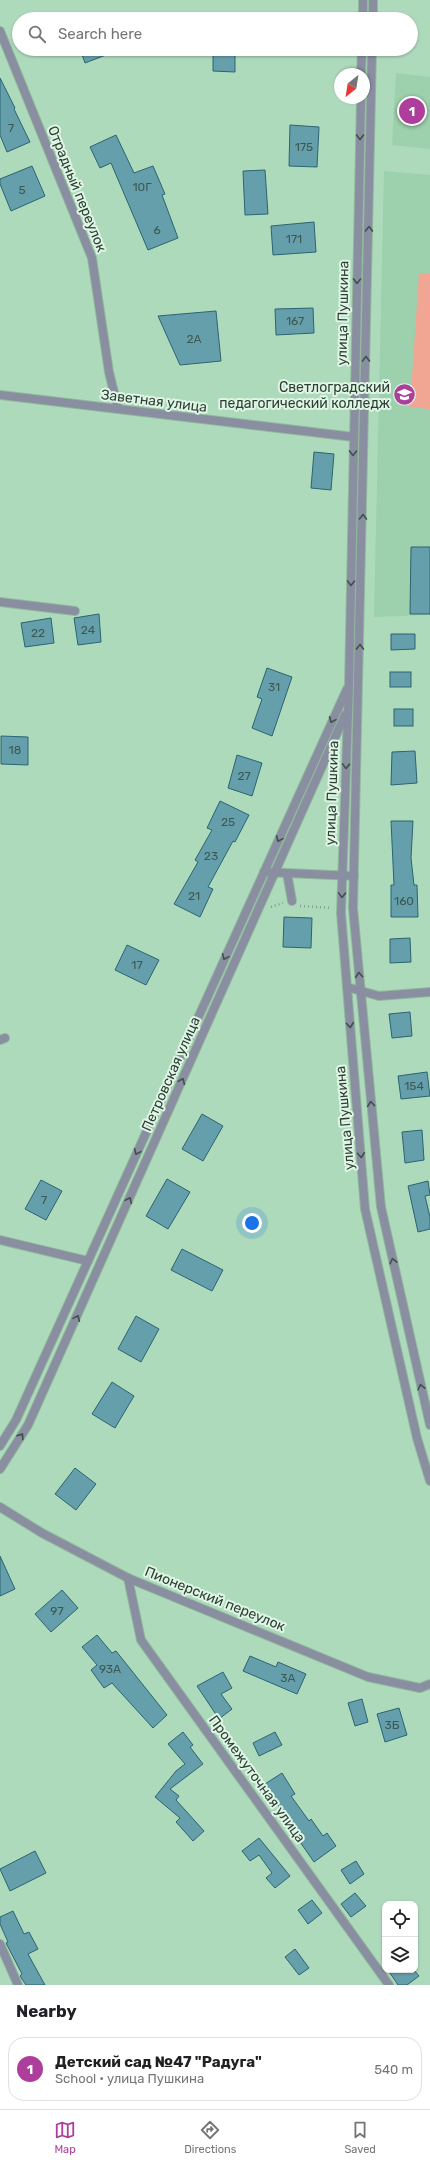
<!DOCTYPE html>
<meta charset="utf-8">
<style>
:root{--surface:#fff;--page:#f2f2f2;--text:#202124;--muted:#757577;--line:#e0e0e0;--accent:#ad3e9b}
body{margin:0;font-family:Rubik,sans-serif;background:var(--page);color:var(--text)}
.controls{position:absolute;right:12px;bottom:12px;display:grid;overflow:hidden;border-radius:8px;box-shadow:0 1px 3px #0004}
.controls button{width:36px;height:36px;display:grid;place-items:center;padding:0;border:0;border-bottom:1px solid var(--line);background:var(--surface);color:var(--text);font:20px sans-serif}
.compass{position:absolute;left:334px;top:68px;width:36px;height:36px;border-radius:50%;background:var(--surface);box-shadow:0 1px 3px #0004;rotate:210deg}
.you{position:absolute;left:252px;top:1223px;width:14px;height:14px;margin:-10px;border:3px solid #fff;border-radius:50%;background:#1a73e8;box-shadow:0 0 0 6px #1a73e833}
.badge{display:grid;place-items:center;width:26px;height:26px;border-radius:50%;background:var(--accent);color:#fff;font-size:13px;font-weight:700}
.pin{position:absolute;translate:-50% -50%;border:2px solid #fff;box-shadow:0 1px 4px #0006}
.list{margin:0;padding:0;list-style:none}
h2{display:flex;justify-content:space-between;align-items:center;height:52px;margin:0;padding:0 16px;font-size:17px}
h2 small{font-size:13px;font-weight:400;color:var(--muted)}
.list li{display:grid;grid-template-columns:26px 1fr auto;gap:12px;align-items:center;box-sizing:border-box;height:64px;margin:0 8px 8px;padding:0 8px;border:1px solid var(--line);border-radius:16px}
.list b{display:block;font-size:15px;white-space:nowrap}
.list p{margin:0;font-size:13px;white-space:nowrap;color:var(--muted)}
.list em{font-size:13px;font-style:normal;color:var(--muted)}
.icon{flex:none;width:22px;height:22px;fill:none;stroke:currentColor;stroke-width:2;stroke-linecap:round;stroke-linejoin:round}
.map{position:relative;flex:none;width:430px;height:1985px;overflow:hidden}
.search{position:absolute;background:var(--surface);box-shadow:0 1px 3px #0004;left:12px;right:12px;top:12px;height:44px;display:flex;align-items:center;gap:10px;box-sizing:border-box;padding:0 14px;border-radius:22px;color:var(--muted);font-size:15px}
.sheet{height:124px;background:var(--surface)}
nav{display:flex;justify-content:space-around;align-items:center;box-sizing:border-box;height:56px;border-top:1px solid var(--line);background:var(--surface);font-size:11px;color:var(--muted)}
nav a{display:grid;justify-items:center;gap:2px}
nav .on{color:var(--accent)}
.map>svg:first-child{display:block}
</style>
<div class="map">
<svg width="430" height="1985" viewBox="0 0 430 1985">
<rect width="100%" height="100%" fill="#aedabc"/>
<!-- built -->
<g fill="#9dd0ad">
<path d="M396 73 430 77V149L392 145Z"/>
<path d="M384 171 430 175V615L374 617Z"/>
</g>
<!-- green -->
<path fill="#f1a694" d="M419 273 430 274V409L410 407Z"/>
<!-- building -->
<g fill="#669fac" stroke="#2b6471">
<path d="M80 49H119V50L85 63Z"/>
<path d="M213 49H235V72L213 71Z"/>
<path d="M0 78 15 108 14 109 30 142 7 152 0 135Z"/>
<path d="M290 125 319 127 317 167 289 166Z"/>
<path d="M116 135 134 173 153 166 165 194 162 195 178 238 148 250 111 163 100 168 90 147Z"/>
<path d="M32 166 45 196 11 211 0 184V179Z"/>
<path d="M265 170 268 214 245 215 243 171Z"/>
<path d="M314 222 316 252 273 255 271 226Z"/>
<path d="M313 308 314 333 276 335 275 309Z"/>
<path d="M216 311 221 361 180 365 158 316Z"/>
<path d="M314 452 334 454 331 490 311 488Z"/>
<path d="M411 547H430V614H410Z"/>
<path d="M99 614 101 642 78 645 74 618Z"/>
<path d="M51 618 54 643 25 647 21 623Z"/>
<path d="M391 634H415V649L391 650Z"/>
<path d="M267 668 292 677 272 736 252 728 262 699 257 697Z"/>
<rect x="390" y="672" width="21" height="15"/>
<rect x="394" y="709" width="19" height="17"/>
<path d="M1 736 28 737V765L1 764Z"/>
<path d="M415 751 417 783 391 785 392 752Z"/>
<path d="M237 755 262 763 252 796 228 788Z"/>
<path d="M220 801 249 815 235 842 233 841 208 887 213 889 200 917 174 904 198 862 195 860 212 830 207 828Z"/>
<path d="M391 821H413L411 858 414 885H417L418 917H391V885H394Z"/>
<path d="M284 917 312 918 311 948 283 947Z"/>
<path d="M410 938 411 962 390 963V939Z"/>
<path d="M127 945 159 960 146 985 115 970Z"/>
<path d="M410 1012 412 1036 392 1038 389 1014Z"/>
<path d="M427 1072 430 1096 401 1099 398 1076Z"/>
<path d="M202 1114 223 1126 203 1161 182 1149Z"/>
<path d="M422 1130 424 1160 405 1163 402 1132Z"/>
<path d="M167 1179 190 1192 168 1229 146 1216Z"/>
<path d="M41 1180 62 1191 46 1220 25 1209Z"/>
<path d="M428 1181 430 1195 425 1196 430 1217V1229L418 1232 408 1186Z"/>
<path d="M182 1249 223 1270 212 1291 171 1270Z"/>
<path d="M136 1316 159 1329 141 1362 118 1349Z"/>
<path d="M112 1382 134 1396 115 1428 92 1414Z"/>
<path d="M75 1468 96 1484 76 1510 55 1494Z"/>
<path d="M0 1556 15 1589 0 1596Z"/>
<path d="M62 1590 78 1608 51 1632 35 1614Z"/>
<path d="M97 1635 112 1653 116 1651 167 1715 153 1728 112 1683 104 1688 91 1670 97 1665 82 1647Z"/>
<path d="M250 1656 276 1667 278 1662 306 1674 297 1694 243 1671Z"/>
<path d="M223 1672 232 1688 221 1694 232 1709 219 1719 197 1686Z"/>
<path d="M362 1699 368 1722 355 1726 348 1703Z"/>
<path d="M399 1708 407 1735 385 1742 377 1714Z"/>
<path d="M183 1732 193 1745 190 1747 203 1764 170 1789 179 1796 176 1800 204 1831 193 1841 176 1822 180 1818 155 1797 176 1771 185 1764 168 1744Z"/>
<path d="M275 1732 282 1745 259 1756 253 1743Z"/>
<path d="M282 1773 295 1794 291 1796 309 1821 311 1819 323 1836 327 1833 336 1846 314 1862 284 1819 286 1818 265 1784Z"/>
<path d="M259 1838 290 1876 275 1888 266 1878 272 1873 259 1855 250 1861 242 1851Z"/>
<path d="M35 1851 46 1873 10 1891 0 1869Z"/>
<path d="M356 1861 364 1874 350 1884 341 1870Z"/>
<path d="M355 1893 366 1906 351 1917 341 1904Z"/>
<path d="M312 1900 322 1913 308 1924 298 1910Z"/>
<path d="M13 1911 24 1934 29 1932 38 1949 28 1954 45 1985H26L20 1976 22 1974 6 1943 8 1942 0 1924V1917Z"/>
<path d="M295 1949 309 1968 299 1975 285 1957Z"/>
<path d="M388 1970H414L419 1976 407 1985H398Z"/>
</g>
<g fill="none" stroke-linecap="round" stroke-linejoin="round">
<defs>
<g id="service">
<path d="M264 872 354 876"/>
<path d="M287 873 292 901"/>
</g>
<g id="minor">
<path d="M0 31 92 258 109 372 118 409"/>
<path d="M0 395 354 437"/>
<path d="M0 602 75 611"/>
<path d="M347 987 379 996 430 992"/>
<path d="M0 1040 5 1038"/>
<path d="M0 1240 88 1261"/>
<path d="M0 1507 42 1533 128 1578 368 1677 420 1688 430 1684"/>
<path d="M128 1578 141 1640 389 1985"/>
</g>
<g id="tertiary">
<path d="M363 19V0"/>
<path d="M373 19V0"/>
<path d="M372 49 353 908 381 1207 430 1425"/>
<path d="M361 74 362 49"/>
<path d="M361 98 349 685 341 913 365 1209 417 1438 430 1481"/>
<path d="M0 1446 16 1420 347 689"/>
<path d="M0 1469 28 1425 345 715"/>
<path d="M0 1944 18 1985"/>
</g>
</defs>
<!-- service casing -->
<use href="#service" stroke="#92b89e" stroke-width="10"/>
<!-- minor casing -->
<use href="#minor" stroke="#92b89e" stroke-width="10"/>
<!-- tertiary casing -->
<use href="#tertiary" stroke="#92b89e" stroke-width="10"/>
<!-- path -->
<g stroke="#7d9f88" stroke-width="2.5" stroke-dasharray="1 3" stroke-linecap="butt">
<path d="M300 906 331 908"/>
<path d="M271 907 283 903"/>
</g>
<!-- service -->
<use href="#service" stroke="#898ea0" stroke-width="8"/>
<!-- minor -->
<use href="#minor" stroke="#898ea0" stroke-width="8"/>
<!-- tertiary -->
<use href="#tertiary" stroke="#898ea0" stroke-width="8"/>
</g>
<!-- one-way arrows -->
<defs><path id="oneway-chevron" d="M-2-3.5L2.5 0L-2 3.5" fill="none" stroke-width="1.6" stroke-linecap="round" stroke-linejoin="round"/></defs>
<g stroke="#40504a">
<use href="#oneway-chevron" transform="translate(360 137) rotate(91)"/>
<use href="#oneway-chevron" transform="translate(369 229) rotate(-89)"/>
<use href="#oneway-chevron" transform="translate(357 281) rotate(91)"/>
<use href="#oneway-chevron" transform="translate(366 359) rotate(-89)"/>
<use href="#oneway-chevron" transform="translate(353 453) rotate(91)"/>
<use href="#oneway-chevron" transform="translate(363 517) rotate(-89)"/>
<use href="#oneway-chevron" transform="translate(351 583) rotate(91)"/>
<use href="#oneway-chevron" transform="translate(360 647) rotate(-89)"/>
<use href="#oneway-chevron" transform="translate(332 720) rotate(114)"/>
<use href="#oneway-chevron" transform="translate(346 766) rotate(92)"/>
<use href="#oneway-chevron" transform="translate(279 839) rotate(114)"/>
<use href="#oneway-chevron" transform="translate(342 895) rotate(92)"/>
<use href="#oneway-chevron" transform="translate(225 957) rotate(114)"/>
<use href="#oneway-chevron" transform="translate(359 975) rotate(-95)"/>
<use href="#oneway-chevron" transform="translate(350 1025) rotate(85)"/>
<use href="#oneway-chevron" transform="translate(182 1081) rotate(-66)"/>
<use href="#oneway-chevron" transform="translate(371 1104) rotate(-95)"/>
<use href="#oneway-chevron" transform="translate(137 1152) rotate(114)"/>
<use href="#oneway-chevron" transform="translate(361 1155) rotate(85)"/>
<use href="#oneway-chevron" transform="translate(129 1200) rotate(-66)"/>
<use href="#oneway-chevron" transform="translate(393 1261) rotate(-103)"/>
<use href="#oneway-chevron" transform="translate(77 1318) rotate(-66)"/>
<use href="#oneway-chevron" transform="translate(421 1387) rotate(-103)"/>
<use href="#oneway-chevron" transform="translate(21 1436) rotate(-57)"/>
</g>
<!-- icons -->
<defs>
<symbol id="university-disc" viewBox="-11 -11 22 22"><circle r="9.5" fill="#ad3e9b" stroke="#dff5e5"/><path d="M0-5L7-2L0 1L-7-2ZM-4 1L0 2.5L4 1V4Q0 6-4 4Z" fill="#fff"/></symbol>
</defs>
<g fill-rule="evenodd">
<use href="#university-disc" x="392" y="382" width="25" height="25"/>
</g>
<g text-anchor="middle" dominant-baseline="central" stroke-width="4" stroke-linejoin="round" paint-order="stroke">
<!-- number labels -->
<g font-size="12" fill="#3c5852">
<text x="11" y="128">7</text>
<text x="304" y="147">175</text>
<text x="142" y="187">10Г</text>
<text x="22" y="190">5</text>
<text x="157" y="230">6</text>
<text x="294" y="239">171</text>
<text x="295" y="321">167</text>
<text x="194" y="339">2А</text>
<text x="88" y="630">24</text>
<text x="38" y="633">22</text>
<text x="274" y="687">31</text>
<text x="15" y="750">18</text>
<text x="244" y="776">27</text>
<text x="228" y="822">25</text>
<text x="211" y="856">23</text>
<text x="194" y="896">21</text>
<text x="404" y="901">160</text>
<text x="137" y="965">17</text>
<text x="414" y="1086">154</text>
<text x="44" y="1200">7</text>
<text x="57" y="1611">97</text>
<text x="110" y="1669">93А</text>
<text x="288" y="1678">3А</text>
<text x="392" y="1725">3Б</text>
</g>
<!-- street labels -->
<g font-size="14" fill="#2e4034" stroke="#dff5e5">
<text transform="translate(77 189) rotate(68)">Отрадный переулок</text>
<text transform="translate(343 313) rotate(-89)">улица Пушкина</text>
<text transform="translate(154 401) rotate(7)">Заветная улица</text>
<text transform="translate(332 793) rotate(-88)">улица Пушкина</text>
<text transform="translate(171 1074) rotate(-66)">Петровская улица</text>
<text transform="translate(345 1118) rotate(-95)">улица Пушкина</text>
<text transform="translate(215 1599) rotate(22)">Пионерский переулок</text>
<text transform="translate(257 1779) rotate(54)">Промежуточная улица</text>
</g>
<!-- poi labels -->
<g font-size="14" fill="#2e4034" stroke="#dff5e5" text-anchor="end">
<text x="390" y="387">Светлоградский<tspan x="390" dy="16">педагогический колледж</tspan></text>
</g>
</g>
</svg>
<div class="controls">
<button><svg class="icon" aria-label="locate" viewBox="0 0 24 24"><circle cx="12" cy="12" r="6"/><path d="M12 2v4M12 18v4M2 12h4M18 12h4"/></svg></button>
<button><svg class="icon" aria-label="layers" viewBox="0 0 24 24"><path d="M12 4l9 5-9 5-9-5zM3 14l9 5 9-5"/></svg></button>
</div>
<svg class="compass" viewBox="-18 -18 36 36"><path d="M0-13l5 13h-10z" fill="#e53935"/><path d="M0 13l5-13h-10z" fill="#757577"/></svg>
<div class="you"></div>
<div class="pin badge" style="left:412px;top:111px">1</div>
<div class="search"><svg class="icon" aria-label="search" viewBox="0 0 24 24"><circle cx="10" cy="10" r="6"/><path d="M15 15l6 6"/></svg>Search here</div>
</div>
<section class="sheet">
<h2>Nearby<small></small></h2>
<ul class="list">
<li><span class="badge">1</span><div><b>Детский сад №47 &quot;Радуга&quot;</b><p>School · улица Пушкина</p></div><em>540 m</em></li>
</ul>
</section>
<nav>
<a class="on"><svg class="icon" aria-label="map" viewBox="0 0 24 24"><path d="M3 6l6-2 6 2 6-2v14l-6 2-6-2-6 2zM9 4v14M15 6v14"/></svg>Map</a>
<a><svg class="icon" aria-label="directions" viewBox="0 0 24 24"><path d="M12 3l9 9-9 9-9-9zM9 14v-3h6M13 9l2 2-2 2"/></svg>Directions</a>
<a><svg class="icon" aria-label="saved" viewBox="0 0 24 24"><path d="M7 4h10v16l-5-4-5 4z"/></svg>Saved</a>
</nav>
